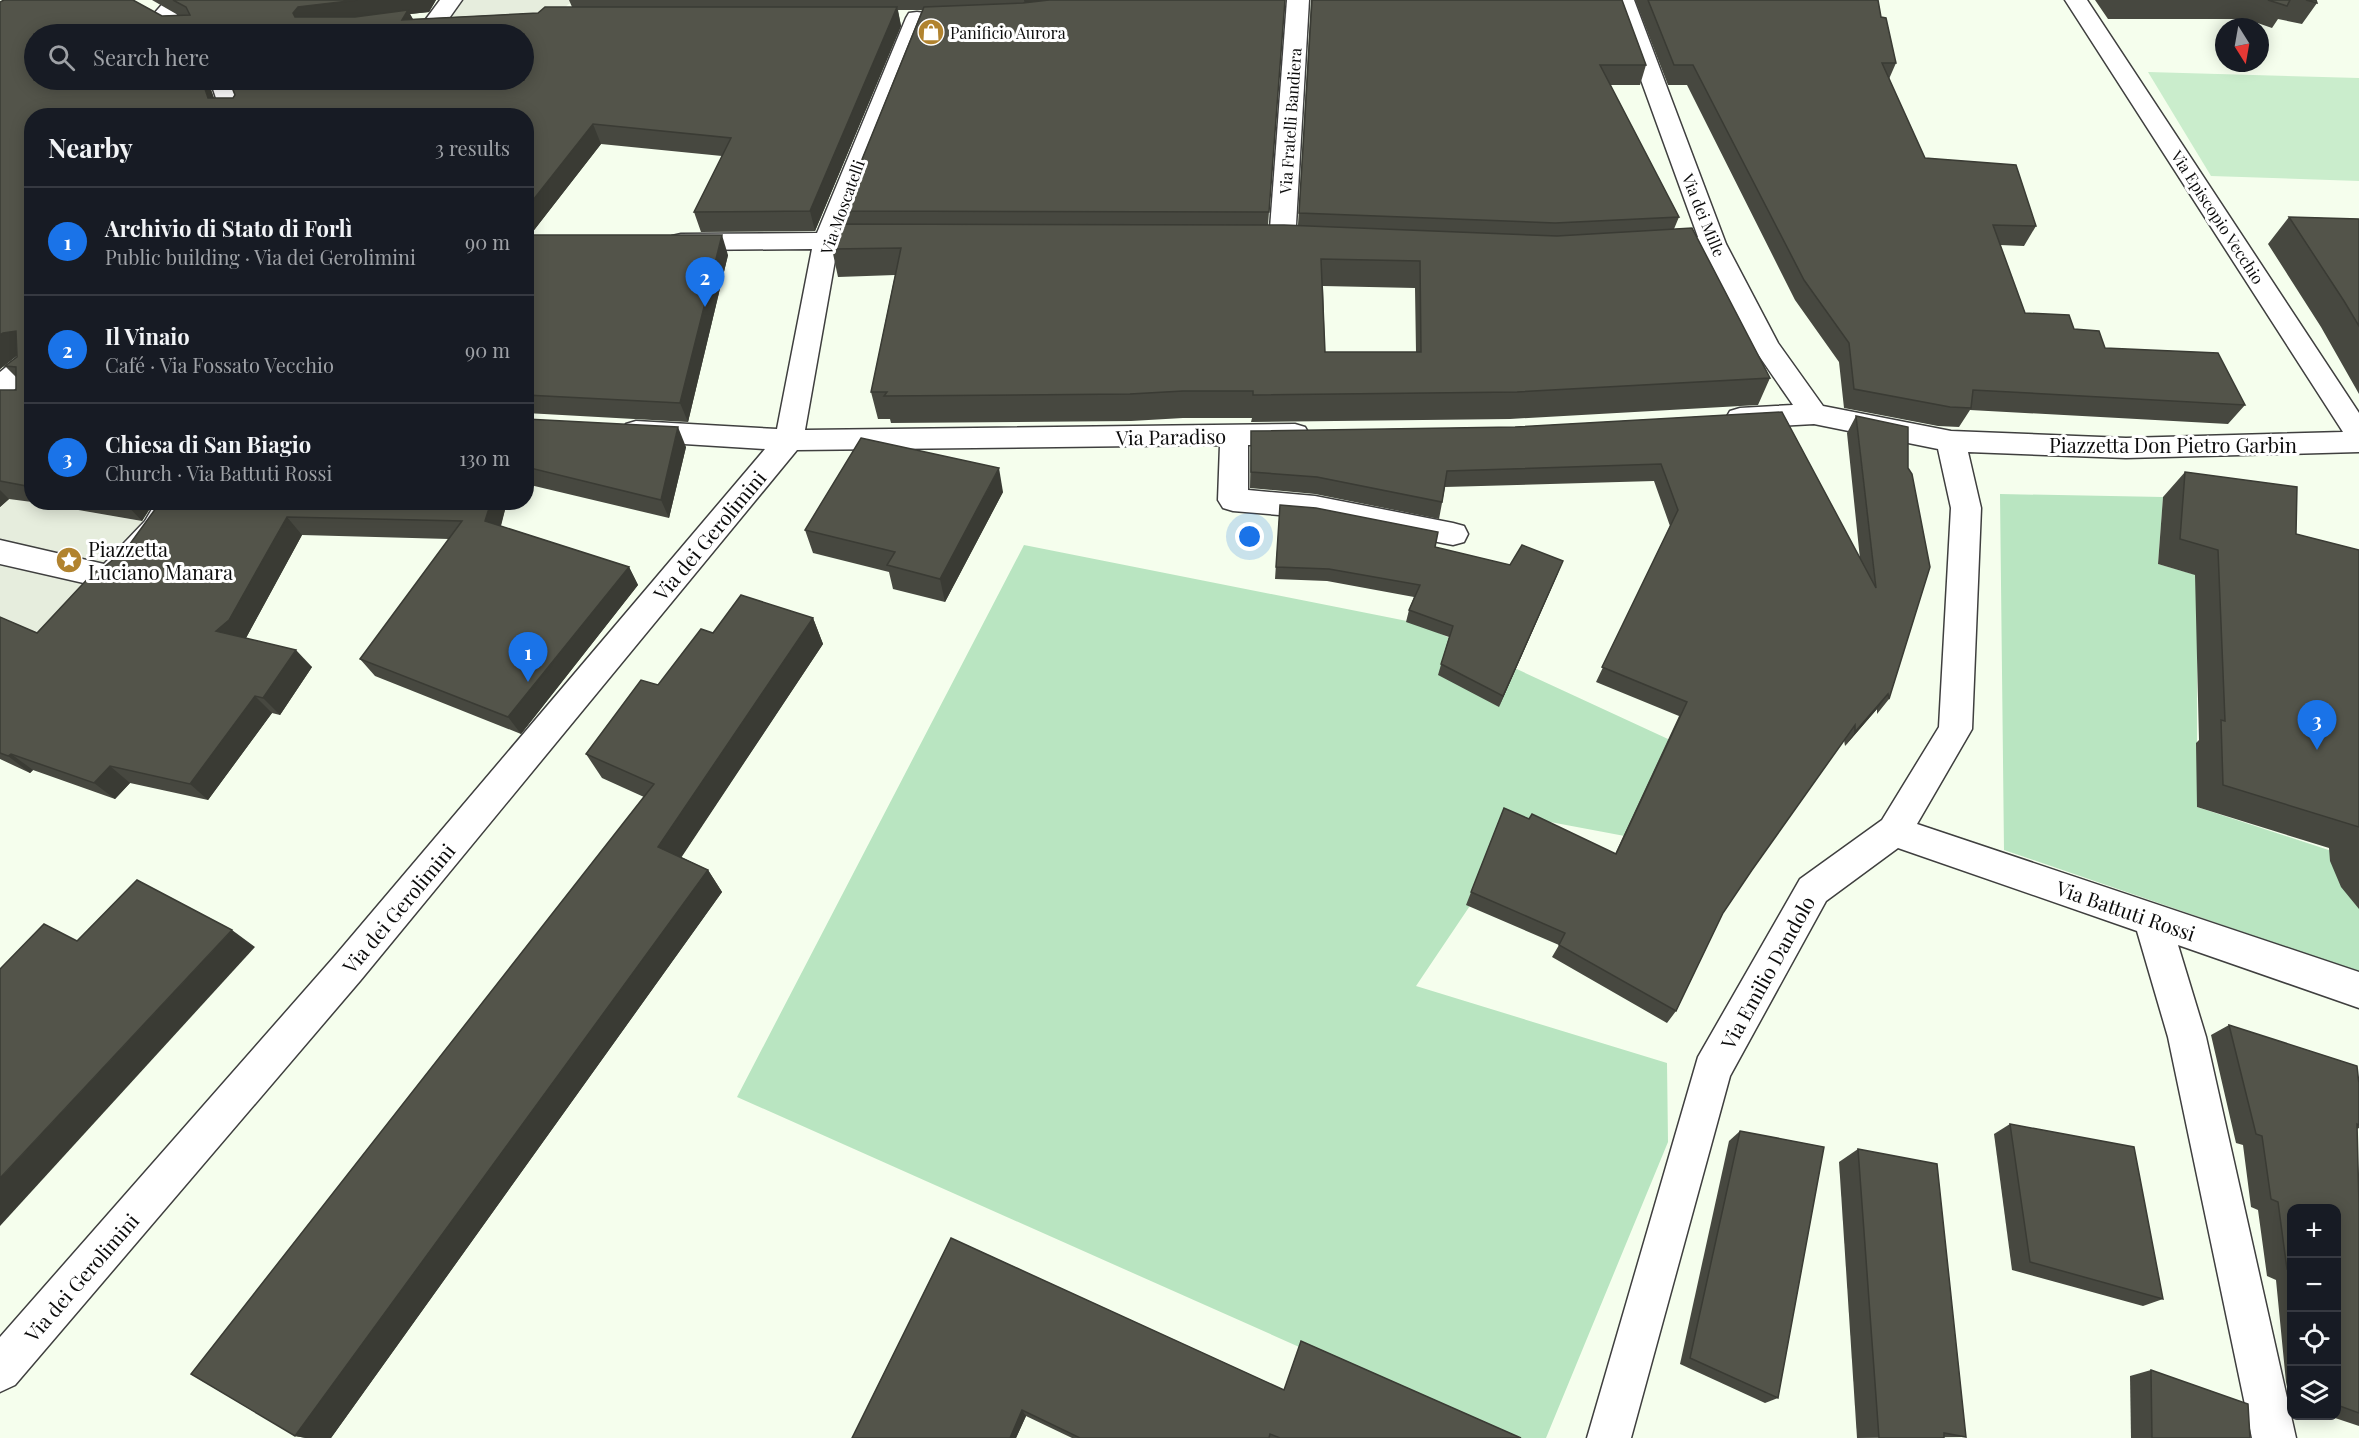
<!DOCTYPE html>
<meta charset="utf-8">
<style>
:root{--surface:#171b24;--page:#242831;--text:#f1f3f6;--muted:#9ea1a6;--line:#363941;--accent:#1a73e8}
body{margin:0;font-family:"Playfair Display",serif;background:var(--page);color:var(--text)}
.controls{position:absolute;right:18px;bottom:18px;display:grid;overflow:hidden;border-radius:12px;box-shadow:0 3px 15px #0003}
.controls button{width:54px;height:54px;display:grid;place-items:center;padding:0;border:0;border-bottom:2px solid var(--line);background:var(--surface);color:var(--text);font:30px sans-serif}
.compass{position:absolute;left:2215px;top:18px;width:54px;height:54px;border-radius:50%;background:var(--surface);box-shadow:0 3px 15px #0003;rotate:169deg}
.you{position:absolute;left:1250px;top:537px;width:21px;height:21px;margin:-15px;border:4px solid #fff;border-radius:50%;background:#1a73e8;box-shadow:0 0 0 9px #1a73e833}
.badge{display:grid;place-items:center;width:39px;height:39px;border-radius:50%;background:var(--accent);color:#fff;font-size:20px;font-weight:700}
.pin{position:absolute;translate:-50% -50px;filter:drop-shadow(0 2px 3px #0008)}
.pin::after{content:'';position:absolute;top:32px;width:21px;height:18px;background:inherit;clip-path:polygon(0 0,100% 0,50% 100%)}
.list{margin:0;padding:0;list-style:none}
h2{display:flex;justify-content:space-between;align-items:center;height:78px;margin:0;padding:0 24px;font-size:26px}
h2 small{font-size:20px;font-weight:400;color:var(--muted)}
.list li{display:grid;grid-template-columns:39px 1fr auto;gap:18px;align-items:center;box-sizing:border-box;height:108px;padding:0 24px;border-top:2px solid var(--line)}
.list b{display:block;font-size:22px;white-space:nowrap}
.list p{margin:0;font-size:20px;white-space:nowrap;color:var(--muted)}
.list em{font-size:20px;font-style:normal;color:var(--muted)}
.icon{flex:none;width:33px;height:33px;fill:none;stroke:currentColor;stroke-width:2;stroke-linecap:round;stroke-linejoin:round}
.map{position:relative;flex:none;width:2359px;height:1438px;overflow:hidden}
.search{position:absolute;background:var(--surface);box-shadow:0 3px 15px #0003;left:24px;top:24px;width:510px;height:66px;display:flex;align-items:center;gap:15px;box-sizing:border-box;padding:0 21px;border-radius:33px;color:var(--muted);font-size:22px}
.panel{position:absolute;background:var(--surface);box-shadow:0 3px 15px #0003;left:24px;top:108px;width:510px;height:402px;border-radius:24px}
.map>svg:first-child{display:block}
</style>
<div class="map">
<svg width="2359" height="1438" viewBox="0 0 2359 1438">
<rect width="100%" height="100%" fill="#f5feed"/>
<!-- green -->
<g fill="#b9e5c1">
<path d="M2000 494 2163 497 2158 564 2272 597 2197 648V807L2359 860V972L2004 850Z"/>
<path d="M1024 545 1417 623 1681 745 1630 837 1529 818 1416 986 1667 1063 1668 1142 1546 1438H1504L737 1097Z"/>
</g>
<!-- pitch -->
<path fill="#caedcc" d="M2148 72 2359 78V181L2211 176Z"/>
<!-- plaza -->
<g fill="#e6eddd">
<path d="M462 0H574L550 19H447Z"/>
<path d="M11 496 31 500 32 502 147 522 62 645 0 627V506Z"/>
</g>
<g fill="none" stroke-linecap="round" stroke-linejoin="round">
<defs>
<g id="minor">
<path d="M166 0H189C180 12 170 26 154 22L151 17Z"/>
<path d="M440 0H462L445 24 437 25 429 24 426 19Z"/>
<path d="M1287 0H1309L1295 242 1291 248 1282 250 1273 248 1269 242Z"/>
<path d="M1612 0H1634L1726 244 1778 343 1823 406 1951 431 2126 438 2343 432 2065 0H2087L2359 413V452L2126 458 1968 452 1981 508 1972 729 1917 824 2359 972V1008L2178 945 2206 1037 2296 1438H2252L2168 1037 2137 931 1898 848 1826 901 1730 1076 1631 1438H1587L1698 1057 1800 879 1882 820 1939 727 1951 508 1938 449 1814 424 1740 428 1730 425 1726 418 1730 411 1740 408 1793 405 1753 347 1705 253 1655 256 1646 254 1642 248 1646 242 1698 237Z"/>
<path d="M917 12 925 13 928 18 842 233 857 235 861 241 857 247 837 249 805 430 1295 424 1305 427 1309 434 1305 441 1295 444 1248 445V490L1315 496 1453 523 1464 526 1468 534 1464 542 1453 545 1315 518 1233 511 1223 508 1218 500 1220 445 797 450 360 981 15 1385 0 1392V1337L334 957 765 449 636 441 626 438 622 431 626 424 636 421 777 429 812 249 681 250 672 248 668 242 672 236 681 234 817 233 906 18 909 13Z"/>
<path d="M210 80H232L245 116H222Z"/>
<path d="M32 352V376L10 393 0 396V372L22 354Z"/>
<path d="M156 502H185C171 529 139 580 110 589L0 564V540L104 564 145 521Z"/>
</g>
</defs>
<!-- minor casing -->
<use href="#minor" stroke="#3f3f3f" stroke-width="3"/>
<!-- minor -->
<use href="#minor" fill="#fff" fill-rule="evenodd"/>
</g>
<!-- wall -->
<g fill="#474840" fill-rule="evenodd">
<path d="M4 0H133L162 16 178 15 152 0H436L429 12 410 14 413 19 538 13 545 7H572L569 0H1285L1268 225H1298L1311 0H1622L1646 65 1640 85H1610L1679 217 1674 229 1692 228 1770 378 1758 405 1510 419 1251 422 1252 418H1183L1131 421 891 423 890 419H878L871 392 895 275 838 277 832 249 836 224H844L841 211 922 10H898L901 26 815 231 701 232 694 212 722 156 601 144 531 234H526V116H32V502L9 499 0 507V390H16V377L5 366 17 357V356L0 369V2ZM34 34H524V80H229L235 95 233 98H214L208 81 209 80H34ZM1323 286 1415 288 1416 352H1325Z"/>
<path d="M1635 0H1878L1881 17 1896 63 1889 79 1925 158 2036 226 2024 246 2000 245 2025 313 2074 329 2105 348 2245 405 2228 424 1970 410 1959 427 1938 426 1844 408 1839 362 1795 300 1687 85H1668Z"/>
<path d="M2095 0H2316L2317 3 2302 24 2278 19 2272 28 2246 19H2108Z"/>
<path d="M2289 217 2359 219V394L2321 327 2268 244Z"/>
<path d="M526 235 728 255 688 422 526 413Z"/>
<path d="M1782 412 1860 559 1847 433 1856 416 1889 699 1877 714V709L1845 746 1844 740 1752 870 1723 913 1676 1011 1667 1023 1552 957 1559 945 1466 905 1504 808 1529 819 1615 854 1679 716 1596 682 1670 526 1654 481 1445 487 1439 519 1315 494 1250 488 1251 431 1515 427Z"/>
<path d="M526 419 686 447 669 518 526 484Z"/>
<path d="M2185 472 2296 534 2359 550V909L2341 887 2330 861 2329 848 2197 807 2196 743 2199 740 2195 575 2158 564 2163 497Z"/>
<path d="M1003 492 945 602 893 589 889 572 813 553 805 530Z"/>
<path d="M32 502H154L142 521Z"/>
<path d="M159 502H507L501 526 629 567 638 585 521 734 375 676 360 659 449 539 302 535 246 638 312 667 280 715 272 713 208 800 130 783 115 799 33 770 30 773 0 759V617L37 633 104 567 127 548 156 508Z"/>
<path d="M1280 505 1435 547 1510 565 1558 573 1499 707 1438 675 1449 637 1406 622 1409 610 1414 597 1327 581 1275 579Z"/>
<path d="M813 618 823 644 681 857 708 870 722 892 331 1438H306L295 1436 644 797 602 778 586 754 713 633Z"/>
<path d="M2229 1025 2359 1084V1128L2357 1129 2359 1204V1426L2329 1416H2337V1209H2292V1402L2290 1401 2286 1382 2276 1280 2267 1276 2258 1210 2251 1207 2243 1145 2236 1143 2211 1035Z"/>
<path d="M2010 1124 2163 1299 2143 1306 2012 1270 1994 1134Z"/>
<path d="M1740 1131 1778 1398 1765 1403 1680 1364 1729 1141Z"/>
<path d="M1858 1149 1966 1437 1857 1438 1839 1162Z"/>
<path d="M951 1238 1284 1390 1301 1341 1521 1438H1072L1026 1416 1016 1438H852Z"/>
<path d="M2151 1370 2250 1438H2131L2130 1376Z"/>
</g>
<!-- shaded-wall -->
<g fill="#3a3b34">
<path d="M357 0H436L429 12 410 14 418 30 304 33 293 13 298 7Z"/>
<path d="M1024 0H1072L1025 6Z"/>
<path d="M897 7 901 26 815 231 810 211Z"/>
<path d="M202 80H209L208 81 220 116 208 98Z"/>
<path d="M593 124 601 144 531 234 526 223V209Z"/>
<path d="M722 235 728 255 688 422 680 403Z"/>
<path d="M16 331 21 352 0 369V335L3 333Z"/>
<path d="M678 427 686 447 669 518 661 500Z"/>
<path d="M999 468 1003 492 945 602 940 579Z"/>
<path d="M0 490 9 499 0 507Z"/>
<path d="M124 502H154L142 521Z"/>
<path d="M491 502H507L497 539 485 521Z"/>
<path d="M287 517 302 535 246 638 216 631Z"/>
<path d="M1563 561 1558 573 1499 707 1503 696Z"/>
<path d="M629 567 638 585 521 734 508 717Z"/>
<path d="M813 618 823 644 673 870 658 847Z"/>
<path d="M296 650 312 667 280 715 263 698Z"/>
<path d="M1888 694 1877 709 1845 746 1855 732Z"/>
<path d="M255 696 272 713 208 800 190 784Z"/>
<path d="M11 754 33 770 30 773 8 756Z"/>
<path d="M110 766 130 783 115 799 94 783Z"/>
<path d="M708 870 722 892 331 1438H306L295 1436Z"/>
<path d="M232 930 255 947 0 1226V1178Z"/>
<path d="M1022 1410 1026 1416 1016 1438H1010Z"/>
</g>
<!-- building -->
<g fill="#53544a" stroke="#3a3b34" stroke-width="1.5" fill-rule="evenodd">
<path d="M4 0H133L162 16 190 15 186 7 173 0H357L298 7 293 13 295 17H355L408 10 402 20 538 13 545 7H897L810 211 694 212 731 138 593 124 526 209V116H32V487L0 481V390H16V367L5 366 17 357 16 331 3 333 0 335V2ZM34 34H524V80H229L235 95 233 98H208L202 80H34Z"/>
<path d="M1049 0H1285L1269 212 841 211 924 7 1023 3Z"/>
<path d="M1312 0H1622L1646 65H1600L1679 217 1555 223 1299 213Z"/>
<path d="M1648 0H1878L1881 17 1886 18 1896 63H1882L1925 158 2016 165 2036 226 1993 225 2025 313 2069 315 2074 329 2099 331 2105 348 2218 353 2245 405 1973 390 1971 408 1950 407 1854 389 1849 343 1804 280 1693 65H1674Z"/>
<path d="M2268 0H2290L2287 6Z"/>
<path d="M2306 0H2316L2317 3Z"/>
<path d="M2289 217 2359 219V326L2344 301Z"/>
<path d="M836 224 1284 225 1557 236 1692 228 1770 378 1517 392 1253 395V391H1183L1130 394 884 396 887 392H871L901 248 832 249ZM1321 259 1420 261 1421 352H1325Z"/>
<path d="M526 235H722L680 403 526 395Z"/>
<path d="M1782 412 1876 588 1856 416 1908 427V468L1912 474 1930 567 1889 699 1888 694 1855 732V725L1752 870 1723 913 1676 1011 1559 945 1565 933 1471 892 1504 808 1529 819 1532 814 1616 854 1687 702 1602 667 1678 510 1661 464 1447 471 1442 502 1317 477 1251 472V431L1515 427Z"/>
<path d="M526 419 678 427 661 500 526 467Z"/>
<path d="M861 438 999 468 940 579 887 565 895 552 805 530Z"/>
<path d="M2185 472 2297 487 2296 534 2359 550V827L2223 785 2221 720 2225 721 2218 550 2180 539Z"/>
<path d="M159 502H491L485 521 629 567 508 717 360 659 462 521 287 517 229 620 216 631 296 650 263 698 255 696 190 784 110 766 94 783 11 754 8 756 0 753V617L37 633 93 573 104 567 127 548 156 508Z"/>
<path d="M1280 505 1316 508 1438 532 1435 547 1510 565 1522 545 1563 561 1503 696 1441 664 1453 626 1409 610 1420 585 1329 569 1276 567Z"/>
<path d="M741 595 813 618 658 847 708 870 295 1436 191 1374 654 784 586 754 641 680 658 685 701 629 713 633Z"/>
<path d="M137 880 232 930 0 1178V969L44 924 77 941Z"/>
<path d="M2229 1025 2357 1066 2359 1084V1125L2357 1124 2359 1204V1413L2337 1405V1209H2292V1270L2287 1269 2278 1202 2271 1199 2262 1136 2256 1134Z"/>
<path d="M2010 1124 2134 1147 2163 1299 2030 1262Z"/>
<path d="M1740 1131 1824 1147 1778 1398 1690 1358Z"/>
<path d="M1858 1149 1937 1164 1966 1437 1944 1433V1438H1879Z"/>
<path d="M951 1238 1284 1390 1301 1341 1521 1438H1280L1270 1434 1269 1438H1080L1022 1410 1010 1438H852Z"/>
<path d="M2151 1370 2248 1404 2250 1438H2152Z"/>
</g>
<!-- icons -->
<defs>
<symbol id="shop-disc" viewBox="-11 -11 22 22"><circle r="9.5" fill="#b1832f" stroke="#fff"/><path d="M-5-2.5h2.3a2.7 3.5 0 0 1 5.4 0H5L5.5 6h-11ZM-1.5-2.5h3a1.5 2.3 0 0 0-3 0Z" fill="#fff"/></symbol>
<symbol id="sight-disc" viewBox="-11 -11 22 22"><circle r="9.5" fill="#b1832f" stroke="#fff"/><path d="M0-6L1.8-2.2L6-1.7L2.9 1.2L3.7 5.4L0 3.3L-3.7 5.4L-2.9 1.2L-6-1.7L-1.8-2.2Z" fill="#fff"/></symbol>
</defs>
<g fill-rule="evenodd">
<use href="#shop-disc" x="916" y="17" width="30" height="30"/>
<use href="#sight-disc" x="54" y="545" width="30" height="30"/>
</g>
<g text-anchor="middle" dominant-baseline="central" stroke-width="6" stroke-linejoin="round" paint-order="stroke">
<!-- far-poi labels -->
<g font-size="16" fill="#0c0c0c" stroke="#fff" text-anchor="start">
<text x="950" y="32">Panificio Aurora</text>
</g>
<!-- far-street labels -->
<g font-size="16" fill="#0c0c0c" stroke="#fff">
<text transform="translate(1290 121) rotate(-86)">Via Fratelli Bandiera</text>
<text transform="translate(842 207) rotate(-70)">Via Moscatelli</text>
<text transform="translate(1704 215) rotate(68)">Via dei Mille</text>
<text transform="translate(2218 217) rotate(57)">Via Episcopio Vecchio</text>
</g>
<!-- street labels -->
<g font-size="20" fill="#0c0c0c" stroke="#fff">
<text transform="translate(1171 436) rotate(-1)">Via Paradiso</text>
<text x="2173" y="444">Piazzetta Don Pietro Garbin</text>
<text transform="translate(709 535) rotate(-50)">Via dei Gerolimini</text>
<text transform="translate(398 908) rotate(-50)">Via dei Gerolimini</text>
<text transform="translate(2126 910) rotate(19)">Via Battuti Rossi</text>
<text transform="translate(1767 972) rotate(-61)">Via Emilio Dandolo</text>
<text transform="translate(81 1277) rotate(-49)">Via dei Gerolimini</text>
</g>
<!-- poi labels -->
<g font-size="20" fill="#0c0c0c" stroke="#fff" text-anchor="start">
<text x="88" y="548">Piazzetta<tspan x="88" dy="23">Luciano Manara</tspan></text>
</g>
</g>
</svg>
<div class="controls">
<button>+</button>
<button>−</button>
<button><svg class="icon" aria-label="locate" viewBox="0 0 24 24"><circle cx="12" cy="12" r="6"/><path d="M12 2v4M12 18v4M2 12h4M18 12h4"/></svg></button>
<button><svg class="icon" aria-label="layers" viewBox="0 0 24 24"><path d="M12 4l9 5-9 5-9-5zM3 14l9 5 9-5"/></svg></button>
</div>
<svg class="compass" viewBox="-18 -18 36 36"><path d="M0-13l5 13h-10z" fill="#e53935"/><path d="M0 13l5-13h-10z" fill="#9ea1a6"/></svg>
<div class="you"></div>
<div class="pin badge" style="left:528px;top:682px">1</div>
<div class="pin badge" style="left:705px;top:307px">2</div>
<div class="pin badge" style="left:2317px;top:750px">3</div>
<div class="search"><svg class="icon" aria-label="search" viewBox="0 0 24 24"><circle cx="10" cy="10" r="6"/><path d="M15 15l6 6"/></svg>Search here</div>
<section class="panel">
<h2>Nearby<small>3 results</small></h2>
<ul class="list">
<li><span class="badge">1</span><div><b>Archivio di Stato di Forlì</b><p>Public building · Via dei Gerolimini</p></div><em>90 m</em></li>
<li><span class="badge">2</span><div><b>Il Vinaio</b><p>Café · Via Fossato Vecchio</p></div><em>90 m</em></li>
<li><span class="badge">3</span><div><b>Chiesa di San Biagio</b><p>Church · Via Battuti Rossi</p></div><em>130 m</em></li>
</ul>
</section>
</div>
